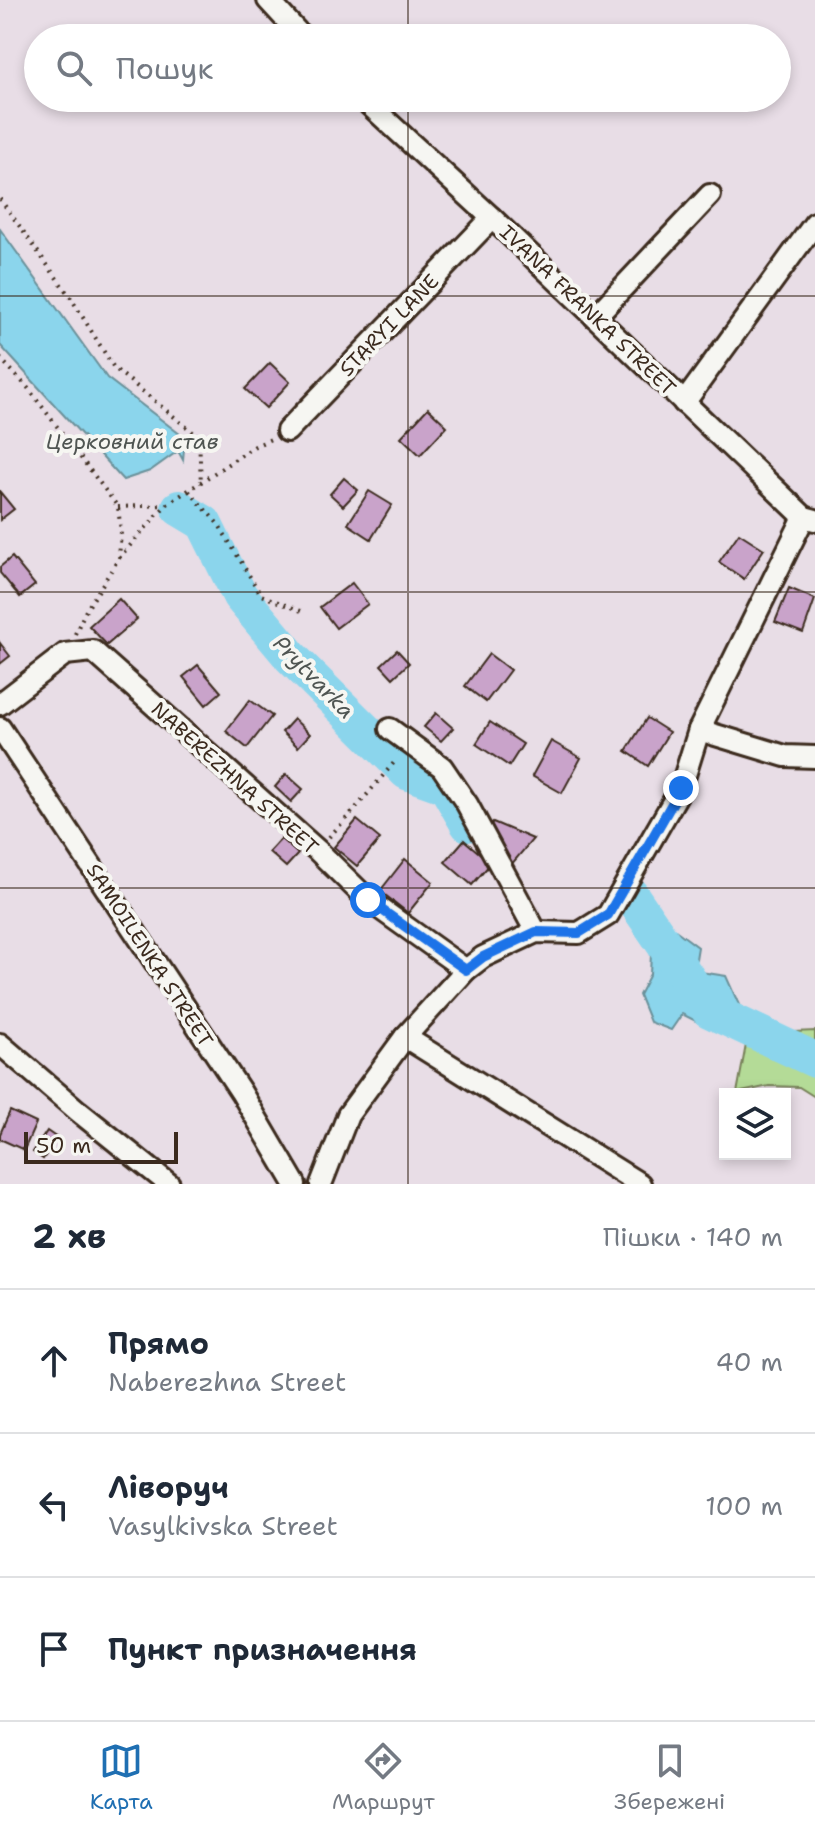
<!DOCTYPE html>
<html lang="uk">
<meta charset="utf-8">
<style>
:root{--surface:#fff;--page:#f2f2f3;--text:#1f2937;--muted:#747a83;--line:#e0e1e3;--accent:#1f6fb2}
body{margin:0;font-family:"Shantell Sans",sans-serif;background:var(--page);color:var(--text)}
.controls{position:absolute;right:24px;bottom:24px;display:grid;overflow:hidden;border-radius:0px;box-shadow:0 4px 12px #0003}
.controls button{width:72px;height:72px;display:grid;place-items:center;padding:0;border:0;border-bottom:2px solid var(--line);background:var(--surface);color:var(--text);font:40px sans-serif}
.scale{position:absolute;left:24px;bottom:20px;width:154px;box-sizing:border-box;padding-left:8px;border:4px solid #3b2a1e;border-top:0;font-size:22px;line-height:28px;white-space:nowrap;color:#3b2a1e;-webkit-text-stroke:6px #f6f6f2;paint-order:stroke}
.stop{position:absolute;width:24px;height:24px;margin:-18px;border:6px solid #1a73e8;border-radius:50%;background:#fff}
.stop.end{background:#1a73e8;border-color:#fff;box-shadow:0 2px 8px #0008}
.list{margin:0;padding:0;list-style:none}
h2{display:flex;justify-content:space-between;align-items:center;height:104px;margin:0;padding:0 32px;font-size:34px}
h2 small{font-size:26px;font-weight:400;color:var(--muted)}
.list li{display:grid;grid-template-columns:52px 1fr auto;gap:24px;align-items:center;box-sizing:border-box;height:144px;padding:0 32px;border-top:2px solid var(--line)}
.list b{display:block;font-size:30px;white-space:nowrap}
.list p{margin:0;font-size:26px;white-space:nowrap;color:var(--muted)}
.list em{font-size:26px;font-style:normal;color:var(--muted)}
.icon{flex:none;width:44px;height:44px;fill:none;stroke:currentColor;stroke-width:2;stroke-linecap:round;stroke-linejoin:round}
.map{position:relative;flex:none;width:815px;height:1184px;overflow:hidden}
.search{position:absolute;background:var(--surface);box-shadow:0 4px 12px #0003;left:24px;right:24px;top:24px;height:88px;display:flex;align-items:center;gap:20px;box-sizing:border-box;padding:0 28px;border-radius:44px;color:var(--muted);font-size:30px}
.sheet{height:536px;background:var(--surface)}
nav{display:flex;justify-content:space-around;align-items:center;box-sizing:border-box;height:112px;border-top:2px solid var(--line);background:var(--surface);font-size:22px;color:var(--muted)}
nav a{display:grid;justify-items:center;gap:4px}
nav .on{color:var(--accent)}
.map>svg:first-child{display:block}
</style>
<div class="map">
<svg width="815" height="1184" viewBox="0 0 815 1184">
<rect width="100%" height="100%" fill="#e8dde6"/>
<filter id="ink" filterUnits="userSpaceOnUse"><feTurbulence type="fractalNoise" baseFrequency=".0125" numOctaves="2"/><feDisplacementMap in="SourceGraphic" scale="16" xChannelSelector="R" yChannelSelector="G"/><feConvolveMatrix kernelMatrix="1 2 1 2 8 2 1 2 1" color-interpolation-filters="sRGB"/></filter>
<g filter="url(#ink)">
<!-- green -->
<path fill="#b4db97" stroke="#78825a" stroke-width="2" d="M815 1031V1097L799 1087 769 1086 737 1093 748 1034Z"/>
<!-- water -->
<g fill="#8bd5ec" stroke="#6b919a" stroke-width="2">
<path d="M0 229 107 378 185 438 183 460 178 451 150 471 123 480 0 345Z"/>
<path d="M674 929 698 947 694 971 726 976 740 1007 706 1026 682 1014 671 1030 650 1022 639 995 650 974 652 933Z"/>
</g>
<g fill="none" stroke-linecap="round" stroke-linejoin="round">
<!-- river -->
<g stroke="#8bd5ec" stroke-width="36">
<path d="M179 508 204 523 240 596 291 657 407 772 446 786 468 824"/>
<path d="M630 894 709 1010 815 1060"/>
</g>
</g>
<!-- building -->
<g fill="#c9a3ca" stroke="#3b2a1e" stroke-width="2">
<path d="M270 363 290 382 266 408 245 389Z"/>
<path d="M428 408 447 426 420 455 401 437Z"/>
<path d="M344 478 358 490 343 506 330 494Z"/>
<path d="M369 491 392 505 371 539 348 524Z"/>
<path d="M0 492 14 509 0 520Z"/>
<path d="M739 533 764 549 744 579 719 562Z"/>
<path d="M12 557 35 585 20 597 0 573V567Z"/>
<path d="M352 583 368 604 336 628 320 607Z"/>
<path d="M789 588 815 599 803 633 775 622Z"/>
<path d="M119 599 137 619 107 645 89 626Z"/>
<path d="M0 643 10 656 0 664Z"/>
<path d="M397 650 409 663 393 678 381 665Z"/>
<path d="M489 654 510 670 486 702 465 686Z"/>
<path d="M198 665 221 692 206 705 183 677Z"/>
<path d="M250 700 272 716 247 748 226 731Z"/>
<path d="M436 713 453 728 441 741 424 727Z"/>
<path d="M647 718 669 732 648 766 626 751Z"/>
<path d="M294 719 310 734 298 747 282 732Z"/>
<path d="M490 722 523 744 509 766 476 744Z"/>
<path d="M551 741 581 758 562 793 532 776Z"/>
<path d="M286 774 303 789 291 802 275 787Z"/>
<path d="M357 820 380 839 357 866 334 847Z"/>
<path d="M493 822 533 839 511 865 485 829Z"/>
<path d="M281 839 298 854 286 867 269 852Z"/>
<path d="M464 840 491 863 472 885 445 862Z"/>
<path d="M405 859 433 882 408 913 380 891Z"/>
<path d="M10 1111 36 1123 24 1150 0 1139V1134Z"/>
<path d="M47 1131 57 1138 43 1159 33 1152Z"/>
</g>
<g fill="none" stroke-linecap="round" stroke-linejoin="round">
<defs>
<g id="minor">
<path d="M268 0 303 38"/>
<path d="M362 98 492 218 804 517 815 520"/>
<path d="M595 317 710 195"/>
<path d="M684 403 815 223"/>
<path d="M287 431 492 218"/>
<path d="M0 704 65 654 93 651 317 850 368 900 466 970"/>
<path d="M0 728 241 1092 295 1184"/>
<path d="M390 729 442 767 467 804 536 932"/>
<path d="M699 730 785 756 815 757"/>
<path d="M405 1037 640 1184"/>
<path d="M0 1044 78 1111 169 1184"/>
<path d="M321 1184 348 1115 405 1037 466 970 483 957 536 932 579 933 608 915 681 788 699 730 804 517"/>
</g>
</defs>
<!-- minor casing -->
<use href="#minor" stroke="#3b2a1e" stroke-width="26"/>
<!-- path -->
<g stroke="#3b2a1e" stroke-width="4" stroke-dasharray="2 6" stroke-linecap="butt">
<path d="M0 199 71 298 114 368 199 437 201 484"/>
<path d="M0 358 28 388 118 507 121 532 119 558"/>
<path d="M189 491 219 525 261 595 301 611"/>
<path d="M118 507 166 505"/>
<path d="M75 634 85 612 119 558 166 505 255 446 271 439"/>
<path d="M329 837 355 809 397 759"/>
</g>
<!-- minor -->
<use href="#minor" stroke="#f6f6f2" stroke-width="20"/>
</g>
</g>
<g fill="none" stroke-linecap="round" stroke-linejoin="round" filter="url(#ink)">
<!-- route -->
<path stroke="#1a73e8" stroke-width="10" d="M368 900 466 970 483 957 536 932 579 933 608 915 681 788"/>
</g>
<!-- grid -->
<path fill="none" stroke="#3b2a1e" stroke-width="2" stroke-opacity="0.55" d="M408 0V38M408 98V1184M0 296H815M0 592H815M0 888H815"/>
<g text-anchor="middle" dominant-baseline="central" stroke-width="8" stroke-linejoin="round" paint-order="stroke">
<!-- street labels -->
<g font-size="20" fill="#3b2a1e" stroke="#f6f6f2">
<text transform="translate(588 310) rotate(44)">IVANA FRANKA STREET</text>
<text transform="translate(389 325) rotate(-46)">STARYI LANE</text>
<text transform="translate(235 778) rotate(42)">NABEREZHNA STREET</text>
<text transform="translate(150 955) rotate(57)">SAMOILENKA STREET</text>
</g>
<!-- water labels -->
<g font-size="22" font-style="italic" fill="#4f5552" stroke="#f6f6f2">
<text x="132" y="441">Церковний став</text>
<text transform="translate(314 677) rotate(46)">Prytvarka</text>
</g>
</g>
</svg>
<div class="controls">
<button><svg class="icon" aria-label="layers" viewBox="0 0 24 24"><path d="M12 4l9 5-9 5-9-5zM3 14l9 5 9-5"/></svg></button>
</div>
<div class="scale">50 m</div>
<div class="stop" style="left:368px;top:900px"></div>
<div class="stop end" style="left:681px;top:788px"></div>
<div class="search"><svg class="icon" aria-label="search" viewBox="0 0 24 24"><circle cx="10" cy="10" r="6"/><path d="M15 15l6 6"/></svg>Пошук</div>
</div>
<section class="sheet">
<h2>2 хв<small>Пішки · 140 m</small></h2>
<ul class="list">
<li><svg class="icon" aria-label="ahead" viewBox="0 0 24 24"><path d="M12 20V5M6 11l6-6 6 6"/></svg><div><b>Прямо</b><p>Naberezhna Street</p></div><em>40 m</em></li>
<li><svg class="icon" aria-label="left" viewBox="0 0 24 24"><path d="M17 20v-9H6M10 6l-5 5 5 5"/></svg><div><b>Ліворуч</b><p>Vasylkivska Street</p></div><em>100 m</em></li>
<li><svg class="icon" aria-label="arrive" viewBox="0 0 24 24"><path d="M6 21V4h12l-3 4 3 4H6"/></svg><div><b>Пункт призначення</b></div></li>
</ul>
</section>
<nav>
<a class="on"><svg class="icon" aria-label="map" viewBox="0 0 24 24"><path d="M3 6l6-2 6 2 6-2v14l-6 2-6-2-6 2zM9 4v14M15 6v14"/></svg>Карта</a>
<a><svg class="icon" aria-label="directions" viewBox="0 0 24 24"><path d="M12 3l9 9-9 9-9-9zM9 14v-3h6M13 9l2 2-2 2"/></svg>Маршрут</a>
<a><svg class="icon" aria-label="saved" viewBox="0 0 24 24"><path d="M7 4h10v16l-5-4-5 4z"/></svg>Збережені</a>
</nav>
